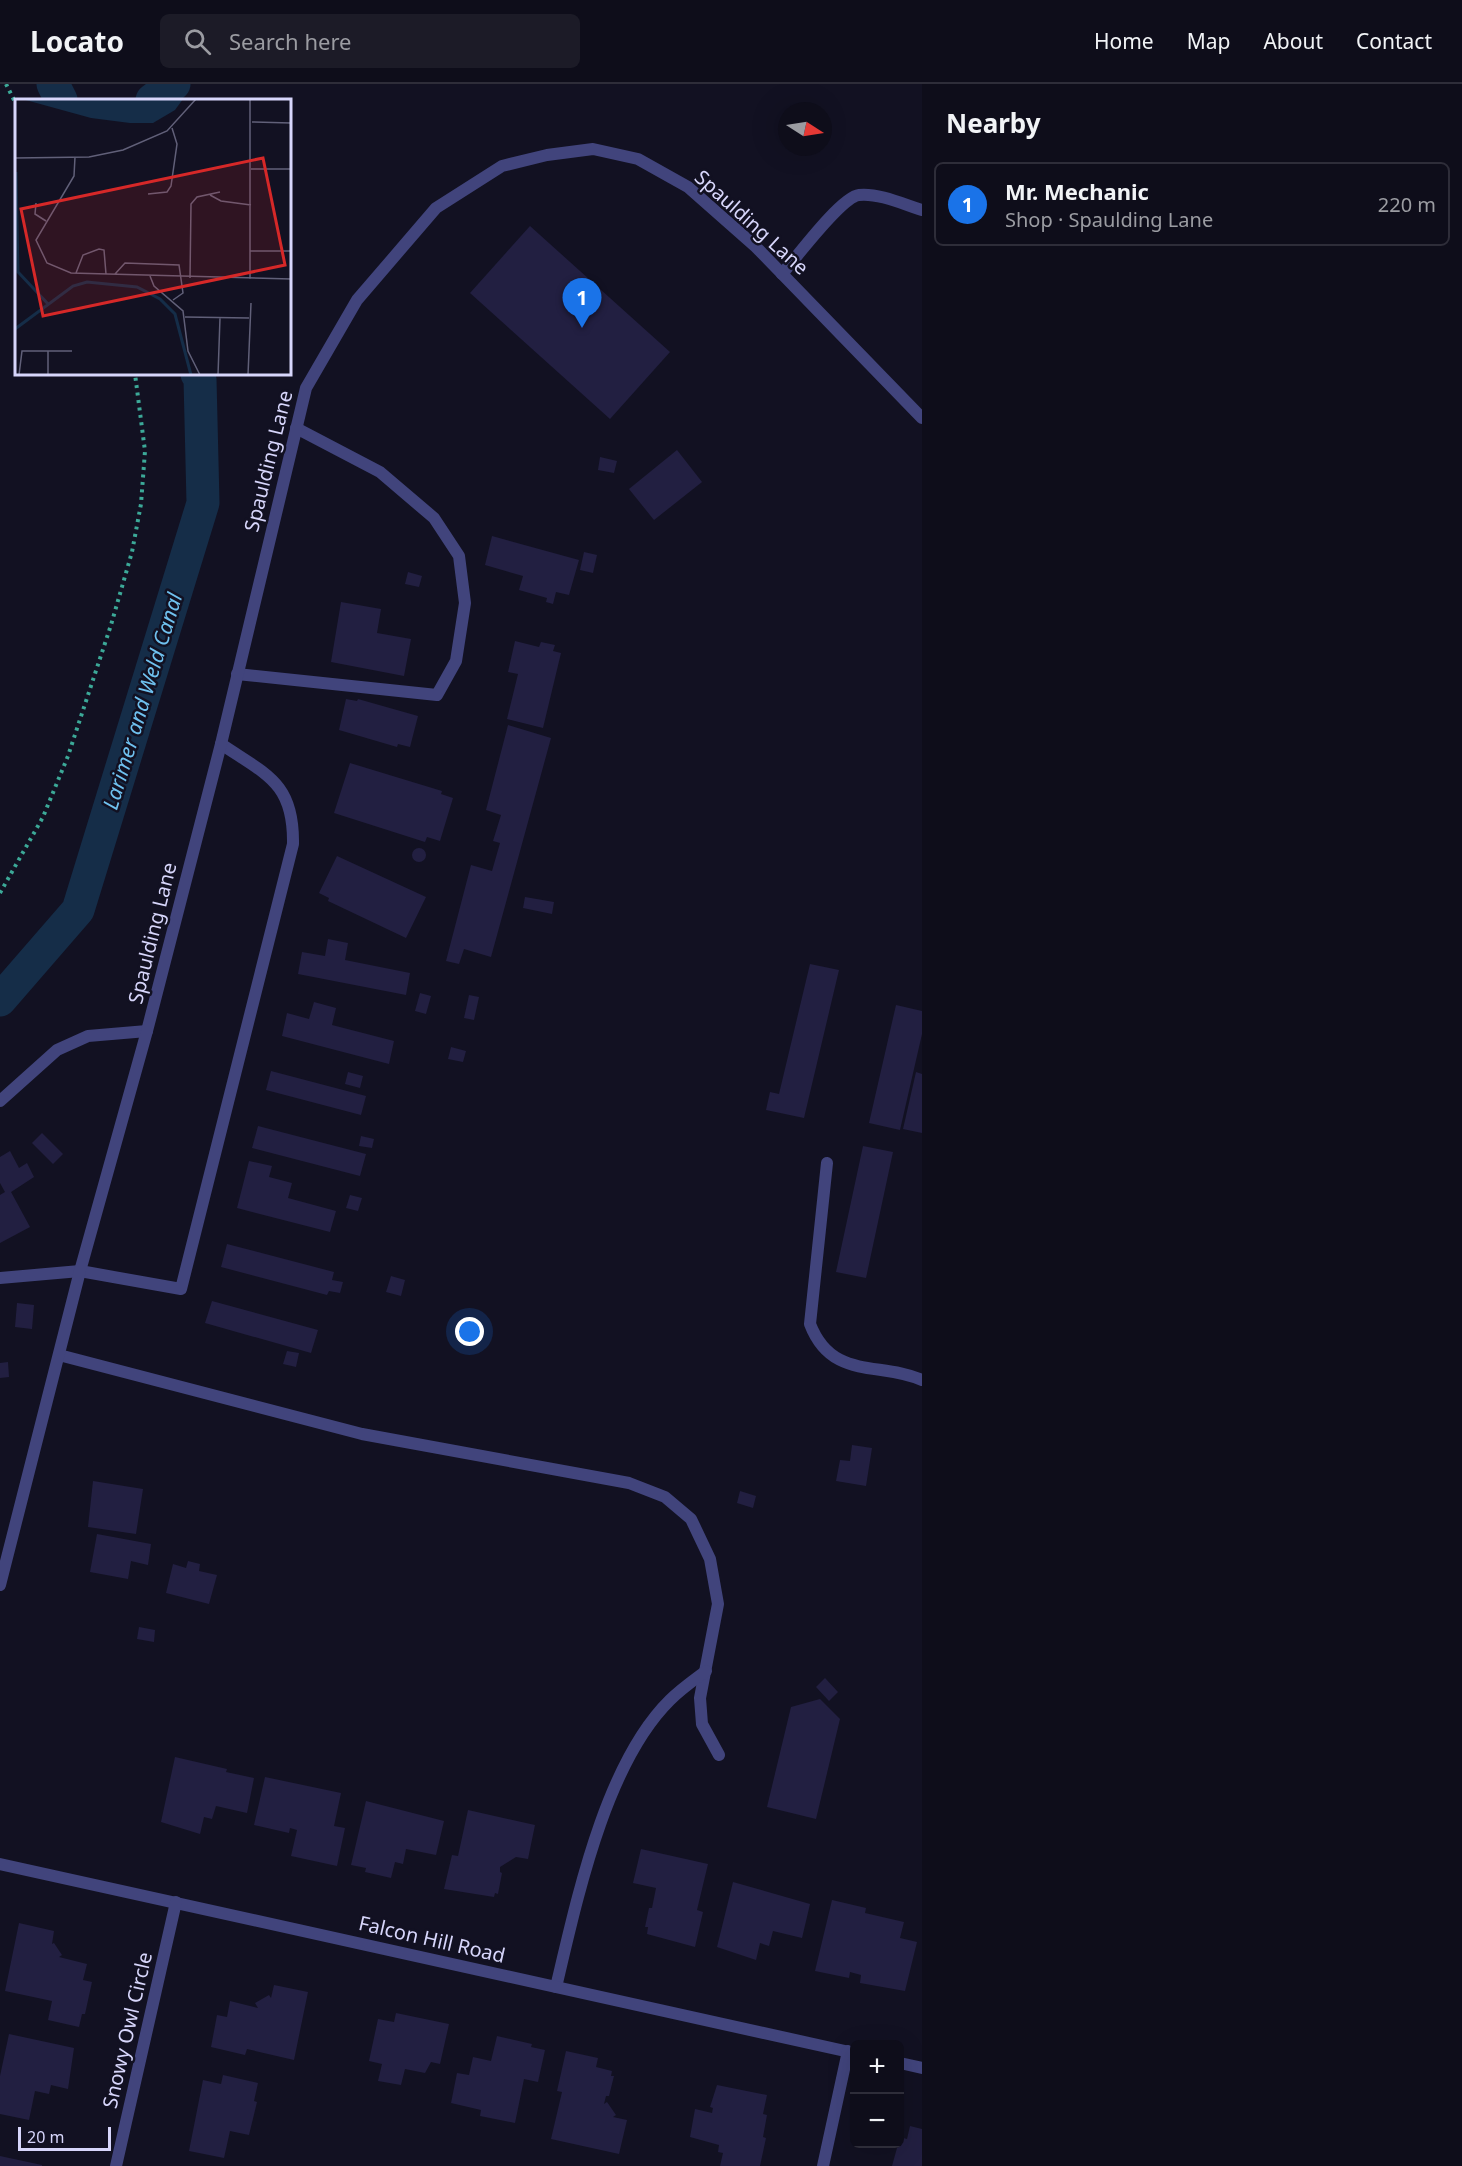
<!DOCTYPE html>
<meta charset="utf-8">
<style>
:root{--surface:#0e0d1a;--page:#1c1b27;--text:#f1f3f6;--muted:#9b9ca2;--line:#2e2d39;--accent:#1a73e8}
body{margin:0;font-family:"Noto Sans",sans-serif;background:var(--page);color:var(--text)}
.controls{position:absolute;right:18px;bottom:18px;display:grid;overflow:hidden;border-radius:9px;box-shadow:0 6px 24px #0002}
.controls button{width:54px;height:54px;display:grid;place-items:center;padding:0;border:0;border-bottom:2px solid var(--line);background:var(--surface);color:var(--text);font:30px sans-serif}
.compass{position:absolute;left:778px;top:18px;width:54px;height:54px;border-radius:50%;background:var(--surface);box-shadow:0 6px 24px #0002;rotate:102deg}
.scale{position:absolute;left:18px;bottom:15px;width:93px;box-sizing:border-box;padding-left:6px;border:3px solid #d7d6fb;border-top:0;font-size:16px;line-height:21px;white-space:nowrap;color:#d7d6fb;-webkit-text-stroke:4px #121122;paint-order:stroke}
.you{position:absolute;left:470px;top:1248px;width:21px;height:21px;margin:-15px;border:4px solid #fff;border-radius:50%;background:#1a73e8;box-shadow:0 0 0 9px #1a73e833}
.badge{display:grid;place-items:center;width:39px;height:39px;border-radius:50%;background:var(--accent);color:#fff;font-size:20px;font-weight:700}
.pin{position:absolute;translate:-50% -50px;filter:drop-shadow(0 2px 3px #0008)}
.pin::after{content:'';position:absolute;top:32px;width:21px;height:18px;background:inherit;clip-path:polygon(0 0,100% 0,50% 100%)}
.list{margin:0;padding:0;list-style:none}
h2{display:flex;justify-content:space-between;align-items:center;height:78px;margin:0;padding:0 24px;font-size:26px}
h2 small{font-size:20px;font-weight:400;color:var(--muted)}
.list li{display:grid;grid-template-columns:39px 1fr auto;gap:18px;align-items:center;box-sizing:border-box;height:84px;margin:0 12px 12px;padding:0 12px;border:2px solid var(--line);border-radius:9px}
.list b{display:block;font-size:22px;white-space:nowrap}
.list p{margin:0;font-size:20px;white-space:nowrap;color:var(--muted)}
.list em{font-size:20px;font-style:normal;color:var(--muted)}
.icon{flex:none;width:33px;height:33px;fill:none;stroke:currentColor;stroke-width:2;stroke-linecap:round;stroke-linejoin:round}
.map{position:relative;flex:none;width:922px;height:2082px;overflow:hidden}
header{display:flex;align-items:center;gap:36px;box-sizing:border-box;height:84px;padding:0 30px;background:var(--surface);border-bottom:2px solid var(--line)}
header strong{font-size:28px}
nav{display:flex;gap:33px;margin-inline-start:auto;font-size:21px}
.search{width:420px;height:54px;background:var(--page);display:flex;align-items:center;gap:15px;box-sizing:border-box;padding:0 21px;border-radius:9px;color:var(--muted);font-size:22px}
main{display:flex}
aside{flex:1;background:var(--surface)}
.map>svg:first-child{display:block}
</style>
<header>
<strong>Locato</strong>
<div class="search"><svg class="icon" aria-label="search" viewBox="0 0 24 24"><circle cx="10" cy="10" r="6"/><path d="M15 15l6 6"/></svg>Search here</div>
<nav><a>Home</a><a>Map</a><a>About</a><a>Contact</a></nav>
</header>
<main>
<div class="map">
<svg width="922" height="2082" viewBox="0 0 922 2082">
<rect width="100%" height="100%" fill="#121122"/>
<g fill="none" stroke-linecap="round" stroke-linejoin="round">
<!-- canal -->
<g stroke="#152d48" stroke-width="33">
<path d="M53 0 61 16"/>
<path d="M152 16 174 0"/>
<path d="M0 916 78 826 203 419 200 295 197 290"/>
</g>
</g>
<!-- building -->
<g fill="#221f41">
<path d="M530 142 670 268 610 335 470 209Z"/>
<path d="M677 366 702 398 654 436 629 405Z"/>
<path d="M600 373 617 377 614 389 598 386Z"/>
<path d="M492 452 579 476 569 511 556 508 553 520 546 518 547 514 519 506 523 492 485 481Z"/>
<path d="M584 468 597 471 593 489 580 486Z"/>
<path d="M408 488 422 492 419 503 405 500Z"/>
<path d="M341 518 381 525 377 549 411 555 404 592 331 578Z"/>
<path d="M515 557 539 563 541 558 555 561 553 567 561 569 543 644 507 635 518 590 508 588Z"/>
<path d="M346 615 357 617 358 615 418 632 410 663 398 660 397 663 339 646Z"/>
<path d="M508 641 551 654 491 873 464 865 459 880 446 877 471 781 492 787 500 759 493 757 501 731 486 726Z"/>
<path d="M350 679 442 707 441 710 453 714 440 757 427 753 425 758 334 729Z"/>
<circle cx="419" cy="771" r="7"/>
<path d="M337 772 426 813 406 854 328 817 329 814 319 809Z"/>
<path d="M525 813 554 818 552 830 523 824Z"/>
<path d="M328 855 348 859 345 876 410 889 406 911 298 890 302 868 325 872Z"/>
<path d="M810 880 839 886 804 1034 766 1026 770 1008 779 1010Z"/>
<path d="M420 909 431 912 426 930 415 927Z"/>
<path d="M469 911 479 913 474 936 464 934Z"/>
<path d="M314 918 336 924 332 941 394 957 389 980 282 952 287 929 309 935Z"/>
<path d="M896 921 922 927V950L900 1046 869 1039Z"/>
<path d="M451 963 466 967 463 978 448 975Z"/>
<path d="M271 987 366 1012 361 1031 266 1006Z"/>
<path d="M348 988 363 992 360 1004 345 1000Z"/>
<path d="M916 988 922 990V1049L903 1045Z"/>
<path d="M258 1042 366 1070 360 1092 252 1064Z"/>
<path d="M42 1049 63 1070 53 1080 32 1059Z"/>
<path d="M361 1052 374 1055 372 1064 359 1062Z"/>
<path d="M863 1062 893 1068 866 1194 836 1188Z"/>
<path d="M10 1067 19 1084 27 1079 34 1093 11 1108 30 1143 0 1159V1111L5 1108 0 1099V1073Z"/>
<path d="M249 1077 272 1082 269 1093 292 1099 288 1114 336 1127 330 1148 237 1124Z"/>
<path d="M350 1111 362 1114 358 1127 346 1124Z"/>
<path d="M227 1160 334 1188 332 1196 343 1198 340 1209 329 1207 327 1211 221 1183Z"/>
<path d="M391 1192 405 1196 401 1212 386 1208Z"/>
<path d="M212 1217 318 1246 311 1269 205 1239Z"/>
<path d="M17 1219 34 1221 32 1245 15 1243Z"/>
<path d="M287 1267 299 1269 296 1283 283 1280Z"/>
<path d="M8 1278 9 1293 0 1294V1279Z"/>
<path d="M852 1361 872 1364 866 1402 836 1397 840 1376 850 1377Z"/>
<path d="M93 1397 143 1405 136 1450 88 1443Z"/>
<path d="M740 1407 756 1412 753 1424 737 1419Z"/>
<path d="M97 1450 151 1460 148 1481 131 1477 128 1495 90 1488Z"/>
<path d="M188 1477 200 1480 199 1487 217 1491 209 1520 166 1509 173 1480 186 1484Z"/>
<path d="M139 1543 155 1546 154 1558 137 1555Z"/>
<path d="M825 1594 838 1608 829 1617 816 1603Z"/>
<path d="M820 1615 840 1635 816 1735 767 1723 791 1623Z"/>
<path d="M175 1673 227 1685 226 1688 254 1694 247 1729 216 1722 212 1735 204 1733 200 1750 161 1738Z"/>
<path d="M265 1693 341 1709 334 1742 345 1744 337 1782 291 1772 297 1746 290 1744 289 1749 254 1741Z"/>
<path d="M366 1717 444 1737 436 1771 406 1765 403 1780 395 1778 391 1794 365 1788 366 1784 351 1781Z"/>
<path d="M468 1726 535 1741 528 1775 516 1773 500 1783V1788L502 1789 498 1810 495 1809 494 1813 444 1805 452 1771 458 1772Z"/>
<path d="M641 1765 708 1780 697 1826 703 1828 695 1863 647 1850 648 1843H645L649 1824H652L656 1804 633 1799Z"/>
<path d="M733 1798 810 1820 802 1854 773 1847 769 1862 760 1859 756 1876 717 1863Z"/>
<path d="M832 1816 866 1824 865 1829 904 1838 900 1854 917 1858 905 1907 860 1899 861 1891 850 1888 849 1894 815 1887Z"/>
<path d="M19 1839 54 1847 52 1860 54 1859 62 1871 59 1873 87 1880 83 1896 92 1898 85 1930H82L79 1943 48 1936 52 1917 5 1907Z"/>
<path d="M274 1901 308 1908 294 1976 247 1965 245 1971 211 1963 217 1931 227 1933 230 1917 258 1924 255 1919 269 1911 271 1914Z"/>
<path d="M396 1929 449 1940 440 1980 431 1978 425 1989 405 1985 401 2001 378 1997 382 1980 369 1977 378 1935 394 1938Z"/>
<path d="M9 1950 74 1964 68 2005 51 2001 49 2010 35 2007 29 2036 0 2030V1992Z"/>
<path d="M497 1952 532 1960 531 1963 545 1966 538 1998 524 1995 515 2039 480 2032 481 2026 451 2019 457 1989 469 1991 473 1973 491 1977Z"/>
<path d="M566 1967 598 1974 596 1983 612 1987 611 1992H614L609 2012H606L604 2020 607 2018 616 2031 613 2033 627 2036 619 2070 551 2055 562 2008 557 2007Z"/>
<path d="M223 1991 258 1999 254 2017 257 2018 249 2051 230 2047 224 2074 189 2067 203 1996 221 2000Z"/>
<path d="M717 2001 767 2011 763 2030 767 2031 763 2053 766 2054 760 2082H720L723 2069 718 2068 719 2061 690 2053 695 2025 712 2029 713 2024 710 2023Z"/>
<path d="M910 2042 922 2045V2082H892L900 2053 907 2055Z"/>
<path d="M0 2072 42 2081V2082H0Z"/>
</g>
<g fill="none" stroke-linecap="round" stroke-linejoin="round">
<!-- path -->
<g stroke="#3ca998" stroke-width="4" stroke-dasharray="3 4.5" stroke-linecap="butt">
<path d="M6 0 16 20"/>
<path d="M0 809 43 733 68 672 111 541 132 468 141 420 145 367 135 290"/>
</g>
<!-- service -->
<g stroke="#41447c" stroke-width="12">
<path d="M782 190C796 174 841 113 859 111 879 109 903 120 922 126"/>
<path d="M237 590 437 611 456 577 465 519 459 472 434 434 380 388 296 344"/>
<path d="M827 1079 810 1240C832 1297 880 1277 922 1296"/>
<path d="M0 1194 80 1187"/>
<path d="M59 1271 362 1350 629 1399 665 1413 691 1435 710 1475 718 1520 700 1614 702 1640 719 1671"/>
<path d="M556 1903C577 1815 605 1680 670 1616 681 1605 694 1596 706 1587"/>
</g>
<!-- minor -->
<g stroke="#41447c" stroke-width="12">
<path d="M0 1017 57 966 88 952 147 947"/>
<path d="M80 1187 181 1205 293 760C294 699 267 691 221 660"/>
<path d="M0 1501 80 1187 147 947 221 660 306 304 357 216 436 124 502 82 547 71 593 65 638 75 688 103 756 163 922 334"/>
<path d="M0 1780 854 1969"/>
<path d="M900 1979 922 1984"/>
<path d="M116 2082 176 1818"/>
<path d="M823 2082 848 1967"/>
</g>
</g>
<g text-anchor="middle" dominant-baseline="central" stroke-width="5" stroke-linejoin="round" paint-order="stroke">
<!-- street labels -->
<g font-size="20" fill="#d7d6fb" stroke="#121122">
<text transform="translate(752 138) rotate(42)">Spaulding Lane</text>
<text transform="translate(268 377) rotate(-76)">Spaulding Lane</text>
<text transform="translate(152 849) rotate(-76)">Spaulding Lane</text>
<text transform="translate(432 1855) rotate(13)">Falcon Hill Road</text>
<text transform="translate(127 1946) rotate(-77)">Snowy Owl Circle</text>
</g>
<!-- water labels -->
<g font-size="21" font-style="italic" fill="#6fc1ef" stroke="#121122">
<text transform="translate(142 617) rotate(-73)">Larimer and Weld Canal</text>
</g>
</g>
<!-- overview -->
<g transform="translate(15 15)">
<rect width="276" height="276" fill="#121122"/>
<path d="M7 0H168L160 11 138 24H115L76 19Z" fill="#152d48"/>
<path fill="none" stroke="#152d48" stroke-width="3" d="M1 73 3 173 34 206M0 230 58 187 72 183 122 188 145 200 160 215 176 276"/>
<path fill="none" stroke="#616079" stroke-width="1.5" d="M235 0V180M237 23 276 24M60 58 59 77 21 141 32 164 56 174 276 180M0 59 74 58 108 51 152 32 181 0M236 70H276M133 95 152 93 156 87 162 45 157 29M195 96 206 102 236 106M21 104 20 115 31 122M235 152H276M61 174 68 156 84 150 89 151 91 175M100 175 110 164 164 166 168 194 158 201M135 177 139 187 168 212 173 252 185 276M175 179 176 105 182 98 205 93M170 218 234 219M4 276 7 252H57M33 276V252M203 276 205 219M233 276 236 204M276 276V239"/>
<path fill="#d62828" fill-opacity="0.15" stroke="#d62828" stroke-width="3" d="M248 59 270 166 28 217 6 110Z"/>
<rect width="276" height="276" fill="none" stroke="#d7d6fb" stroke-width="3"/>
</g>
</svg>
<div class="controls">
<button>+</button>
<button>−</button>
</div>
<svg class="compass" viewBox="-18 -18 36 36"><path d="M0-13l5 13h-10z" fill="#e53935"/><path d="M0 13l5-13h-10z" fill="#9b9ca2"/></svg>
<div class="scale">20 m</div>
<div class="you"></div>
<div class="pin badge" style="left:582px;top:244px">1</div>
</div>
<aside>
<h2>Nearby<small></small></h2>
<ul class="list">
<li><span class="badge">1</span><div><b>Mr. Mechanic</b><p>Shop · Spaulding Lane</p></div><em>220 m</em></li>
</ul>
</aside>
</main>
